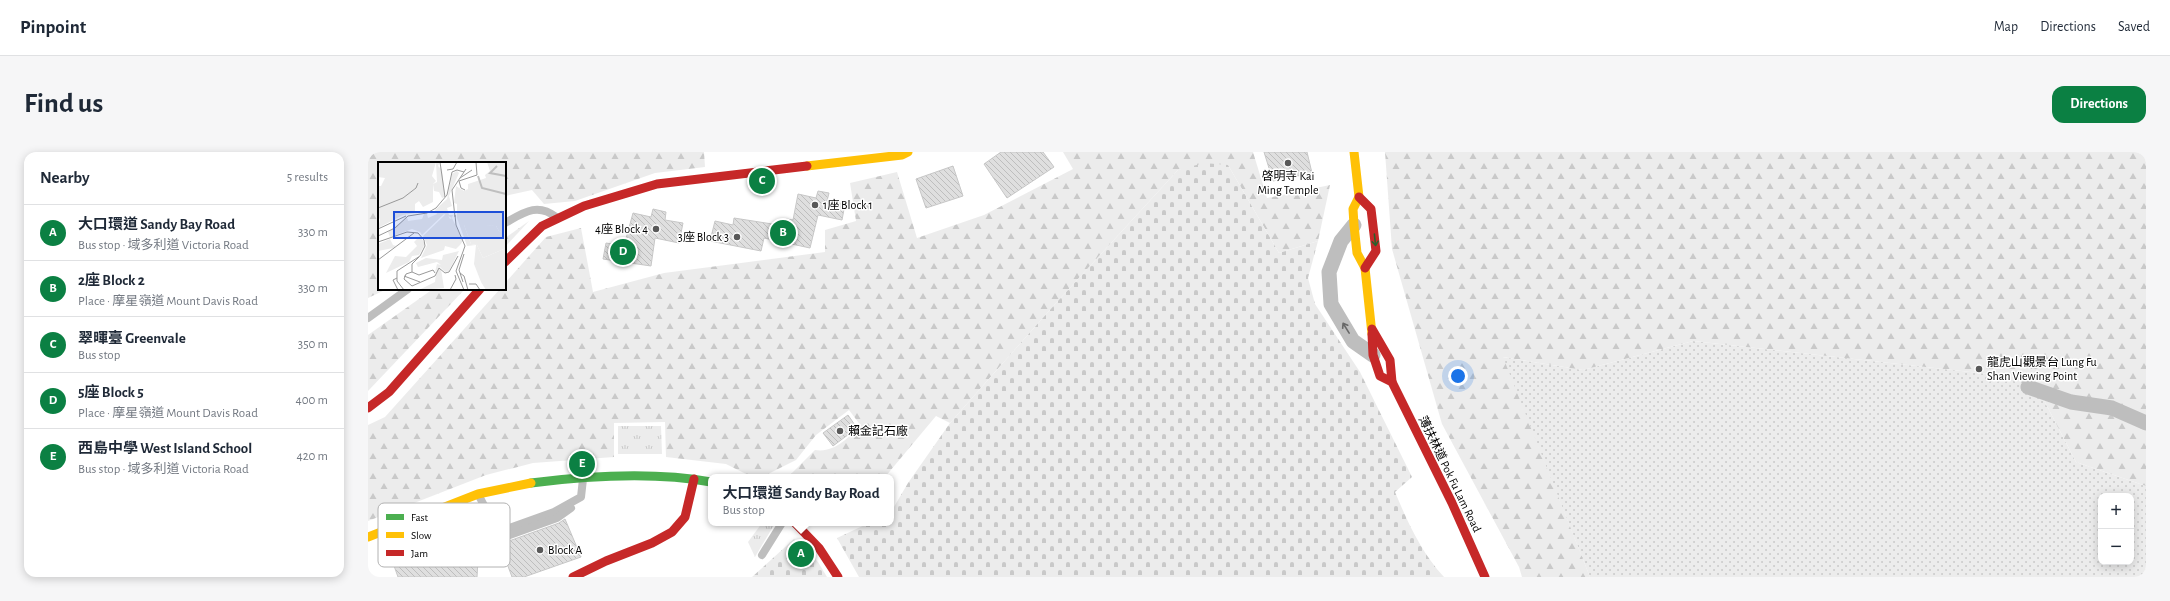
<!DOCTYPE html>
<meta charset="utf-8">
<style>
:root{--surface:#fff;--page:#f6f6f7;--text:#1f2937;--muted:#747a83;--line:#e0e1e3;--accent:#0b8043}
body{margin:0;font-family:"Alegreya Sans","Noto Sans TC",sans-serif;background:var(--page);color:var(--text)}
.controls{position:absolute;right:12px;bottom:12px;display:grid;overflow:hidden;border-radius:8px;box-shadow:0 2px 10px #0003}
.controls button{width:36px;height:36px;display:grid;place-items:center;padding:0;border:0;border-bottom:1px solid var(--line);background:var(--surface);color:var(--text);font:20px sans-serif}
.you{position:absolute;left:1090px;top:224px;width:14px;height:14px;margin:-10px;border:3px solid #fff;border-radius:50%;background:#1a73e8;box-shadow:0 0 0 6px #1a73e833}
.badge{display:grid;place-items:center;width:26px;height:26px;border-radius:50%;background:var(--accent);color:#fff;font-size:13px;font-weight:700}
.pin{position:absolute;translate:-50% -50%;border:2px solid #fff;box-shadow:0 1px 4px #0006}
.popup{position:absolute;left:340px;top:322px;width:186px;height:52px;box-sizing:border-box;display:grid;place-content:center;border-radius:8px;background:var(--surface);filter:drop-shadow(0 1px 3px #0005);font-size:13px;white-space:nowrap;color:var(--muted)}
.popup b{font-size:15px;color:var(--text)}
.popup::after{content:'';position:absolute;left:50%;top:100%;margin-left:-8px;border:8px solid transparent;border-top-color:var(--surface)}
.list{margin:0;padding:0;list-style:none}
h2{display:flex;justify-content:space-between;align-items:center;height:52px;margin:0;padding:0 16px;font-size:17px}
h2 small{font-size:13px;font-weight:400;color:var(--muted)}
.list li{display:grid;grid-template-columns:26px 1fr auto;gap:12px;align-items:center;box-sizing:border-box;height:56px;padding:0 16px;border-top:1px solid var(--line)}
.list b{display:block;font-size:15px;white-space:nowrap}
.list p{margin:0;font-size:13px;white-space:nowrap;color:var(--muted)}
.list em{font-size:13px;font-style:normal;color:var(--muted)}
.map{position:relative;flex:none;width:1778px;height:425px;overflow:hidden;border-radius:12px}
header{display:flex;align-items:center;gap:24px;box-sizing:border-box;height:56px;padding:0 20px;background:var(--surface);border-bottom:1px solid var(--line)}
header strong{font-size:19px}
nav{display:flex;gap:22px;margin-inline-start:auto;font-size:14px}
.intro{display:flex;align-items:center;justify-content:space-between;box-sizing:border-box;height:96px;padding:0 24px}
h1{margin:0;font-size:28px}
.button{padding:10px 18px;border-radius:12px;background:var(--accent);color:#fff;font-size:14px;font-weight:700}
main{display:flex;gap:24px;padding:0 24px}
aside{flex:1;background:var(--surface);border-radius:12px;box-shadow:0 2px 10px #0003}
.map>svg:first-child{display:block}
</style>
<header>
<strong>Pinpoint</strong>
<nav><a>Map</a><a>Directions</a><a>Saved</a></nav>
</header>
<div class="intro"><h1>Find us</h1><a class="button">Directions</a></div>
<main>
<aside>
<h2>Nearby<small>5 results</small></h2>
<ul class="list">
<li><span class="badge">A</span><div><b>大口環道 Sandy Bay Road</b><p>Bus stop · 域多利道 Victoria Road</p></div><em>330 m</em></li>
<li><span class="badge">B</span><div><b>2座 Block 2</b><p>Place · 摩星嶺道 Mount Davis Road</p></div><em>330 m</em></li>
<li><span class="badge">C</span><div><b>翠暉臺 Greenvale</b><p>Bus stop</p></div><em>350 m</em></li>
<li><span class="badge">D</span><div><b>5座 Block 5</b><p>Place · 摩星嶺道 Mount Davis Road</p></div><em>400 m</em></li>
<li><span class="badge">E</span><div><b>西島中學 West Island School</b><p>Bus stop · 域多利道 Victoria Road</p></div><em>420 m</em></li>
</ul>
</aside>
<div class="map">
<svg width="1778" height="425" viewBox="0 0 1778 425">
<defs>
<pattern id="grass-dots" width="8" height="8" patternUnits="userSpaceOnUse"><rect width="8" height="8" fill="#ececec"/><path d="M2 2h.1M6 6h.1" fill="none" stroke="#c9c9c9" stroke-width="1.8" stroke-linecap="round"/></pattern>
<pattern id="forest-firs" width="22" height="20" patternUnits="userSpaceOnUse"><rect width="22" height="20" fill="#ececec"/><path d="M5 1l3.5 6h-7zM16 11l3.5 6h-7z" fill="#c9c9c9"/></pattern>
<pattern id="cemetery-stones" width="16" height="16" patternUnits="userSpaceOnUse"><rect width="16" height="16" fill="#ececec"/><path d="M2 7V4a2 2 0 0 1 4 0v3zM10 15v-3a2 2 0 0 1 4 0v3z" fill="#c9c9c9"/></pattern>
<pattern id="park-tufts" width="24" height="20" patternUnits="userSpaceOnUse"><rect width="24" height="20" fill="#ececec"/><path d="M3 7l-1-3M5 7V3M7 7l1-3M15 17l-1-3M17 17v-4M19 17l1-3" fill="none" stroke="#c9c9c9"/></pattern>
<pattern id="building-back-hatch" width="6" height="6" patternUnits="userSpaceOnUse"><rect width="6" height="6" fill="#dfdfdf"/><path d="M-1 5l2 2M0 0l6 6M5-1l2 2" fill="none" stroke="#bebebe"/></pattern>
</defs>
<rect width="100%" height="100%" fill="#fff"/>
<!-- grass -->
<path fill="url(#grass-dots)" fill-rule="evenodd" d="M1325 189 1665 227 1708 310 1778 334V425H1222L1134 205 1215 218ZM1733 344H1763V410H1733Z"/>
<!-- forest -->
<g fill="url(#forest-firs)">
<path d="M0 0H336L337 15 287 21 207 49 176 52 164 38 137 44V11H11V137H19L0 146Z"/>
<path d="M695 0H885L899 46 962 33 950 89 911 101 860 13 810 18 689 150 582 271 568 264 517 325H420L447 298C467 301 479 286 493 274L481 258 448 283 428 308 398 323 392 325 380 323 358 312 298 305 297 270 246 271V305L165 311 118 323 0 369V273L17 265 132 137H137V131L178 85 213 76 225 140 296 121 457 100V78L488 69 482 31 529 20 549 86 616 63 705 17Z"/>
<path d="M1017 0H1778V334L1708 310 1665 227 1325 189 1215 218 1135 205 1222 425H1154L1151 415 1074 272 1024 97Z"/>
<path d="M161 69 137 95V86Z"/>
<path d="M65 137H97L0 239V183Z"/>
</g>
<!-- cemetery -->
<g fill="url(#cemetery-stones)">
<path d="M836 11 860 13 911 101 950 89 940 126 947 152 992 220 1044 325 1027 340C1040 371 1053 400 1076 425H491L469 386 501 371H523V360L540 331 582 271 689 150 810 18Z"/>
<path d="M426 387 450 410 459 425H384Z"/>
</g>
<!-- park -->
<g fill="url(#park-tufts)">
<path d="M250 274H293L294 302H250Z"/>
<path d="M394 371 406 373 387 405 380 390Z"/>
</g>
<!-- building -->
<g fill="url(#building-back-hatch)" stroke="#c7c7c7">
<path d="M633 0H675L686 15 639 46 616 12Z"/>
<path d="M896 0H939L944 21 905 29Z"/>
<path d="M585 14 595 44 558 56 548 27Z"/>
<path d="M450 39 461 41 459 49 477 52 474 68 450 63 442 96 396 86 393 99 342 89 347 69 365 73 366 66 417 74 418 67 425 68 430 42 448 46Z"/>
<path d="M285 57 298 60 297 68 315 71 311 91 287 86 283 114 235 107 238 91 256 94 265 61 283 65Z"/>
<path d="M480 263 489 276 465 294 455 281Z"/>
<path d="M197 367 213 405 156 425H144L131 390 141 389 191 371Z"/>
<path d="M103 383 110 408 109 425H30L25 411Z"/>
</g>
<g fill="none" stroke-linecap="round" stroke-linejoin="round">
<!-- lane -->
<g stroke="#bebebe" stroke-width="8">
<path d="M137 71C155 61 169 50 188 65"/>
<path d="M0 166 40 137"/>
<path d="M110 342 130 380 186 360 213 345 215 327"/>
<path d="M130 380 132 383 139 384 189 366 203 356"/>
<path d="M394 403 414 371"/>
</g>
<!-- street -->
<g stroke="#bebebe" stroke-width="15">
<path d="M986 73 973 89 961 120 963 152 985 189 1005 203"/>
<path d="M1660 235 1703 250 1744 256 1778 271"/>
</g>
<!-- fast -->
<path stroke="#4caf50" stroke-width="9" d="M163 331C219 324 288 320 343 330"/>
<!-- slow -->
<g stroke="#ffc107" stroke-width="9">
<path d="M986 0 991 45 985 57 986 73 989 101 997 116 1004 182"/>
<path d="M439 14 534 3 540 0"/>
<path d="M0 385 110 342 163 331"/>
</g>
<!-- jam -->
<g stroke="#c62828" stroke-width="9">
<path d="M991 45 1003 57 1008 99 997 116"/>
<path d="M137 110 174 74 216 54 289 32 439 14"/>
<path d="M1004 177 1022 208 1024 230"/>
<path d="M1004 182 1005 203 1012 224 1024 230 1084 351 1117 425"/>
<path d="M0 256 21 240 112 137"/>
<path d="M427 371 451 396 470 425"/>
<path d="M205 425 238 409 284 391 304 380 317 365 326 327"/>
</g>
</g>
<!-- one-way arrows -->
<defs><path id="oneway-shaft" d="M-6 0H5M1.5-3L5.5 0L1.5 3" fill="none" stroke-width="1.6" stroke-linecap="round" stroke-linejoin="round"/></defs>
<use stroke="#2a602c" href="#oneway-shaft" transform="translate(1007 88) rotate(84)"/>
<use stroke="#686868" href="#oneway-shaft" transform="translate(978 176) rotate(-122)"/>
<!-- markers -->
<g fill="#595959" stroke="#fff" stroke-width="1.5">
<circle cx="920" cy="11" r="4"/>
<circle cx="447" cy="53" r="4"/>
<circle cx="288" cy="77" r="4"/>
<circle cx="369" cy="85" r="4"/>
<circle cx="1611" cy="217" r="4"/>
<circle cx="472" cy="279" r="4"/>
<circle cx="172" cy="398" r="4"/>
</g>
<g text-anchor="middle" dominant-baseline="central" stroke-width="3" stroke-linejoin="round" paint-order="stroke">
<!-- poi labels -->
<g font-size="12" fill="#000" stroke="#fff" text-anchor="start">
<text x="920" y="24" text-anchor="middle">啓明寺 Kai<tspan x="920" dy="14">Ming Temple</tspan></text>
<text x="455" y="53">1座 Block 1</text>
<text x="280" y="77" text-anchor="end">4座 Block 4</text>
<text x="361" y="85" text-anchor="end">3座 Block 3</text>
<text x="1619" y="210">龍虎山觀景台 Lung Fu<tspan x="1619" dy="14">Shan Viewing Point</tspan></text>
<text x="480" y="279">賴金記石廠</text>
<text x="180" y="398">Block A</text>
</g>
<!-- street labels -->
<g font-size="12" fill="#000" stroke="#fff">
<text transform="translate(1082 322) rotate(64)">薄扶林道 Pok Fu Lam Road</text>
</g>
</g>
<!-- overview -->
<g transform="translate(10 10)">
<rect width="128" height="128" fill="#fff"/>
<path d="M97 62 118 64 121 69 128 72V86L105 96 99 83 93 82 86 63Z" fill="#ececec"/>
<path d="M0 0H58L54 14 58 19 55 22V40L45 45 41 39 37 42V51L25 53 0 66 2 58 0 54V24H3L7 16 0 15ZM109 0H128V72L121 69 118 64 86 63 93 82 99 83 105 96 128 86V128H108L103 120 96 102 98 83 89 84 79 56V42L76 41 78 24 86 29 90 27V22L108 16 107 13 112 9ZM79 9 81 11 71 34 74 44 69 46 71 53H75L74 56 66 52 44 73 42 70 34 67 12 75 10 70 29 55 30 59 44 57 46 52H49L50 56 59 52 57 48 69 37 74 12ZM12 77 15 83 18 84 15 86 0 89V82ZM81 89 71 109 67 110 62 105 57 110 59 102 63 103 59 100 40 105 38 101 48 96 64 98 65 93ZM61 107H63L66 126 41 128 57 120 58 111Z" fill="#ececec"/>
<path d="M58 0H62L60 4 64 8 67 35 64 36 61 30 56 29 55 22 59 20ZM69 51 72 57 74 56 85 79 82 83 78 87 67 84 66 88 43 96 49 83 45 74ZM42 74 47 82 41 93 34 94 31 100 8 111 17 94 28 95 39 84 36 80Z" fill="#ececec"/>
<path fill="none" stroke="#bfbfbf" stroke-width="2" d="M119 4 112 11 128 14M100 14 104 26 128 32"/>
<path fill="none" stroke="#999" stroke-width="1" d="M62 0 67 35M69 8 75 7 79 0M82 16 94 8M87 28 83 26 81 19 99 13 98 0M0 46 25 36 38 26 40 21M77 53 78 63 87 84 78 109 86 128M77 55 74 28 88 7M0 67 28 54M0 74 17 66 30 54 49 51 58 46 69 33 74 10 79 8 86 10M0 80 29 70 40 71 46 78 47 84 42 94 19 109V119L26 128M0 98 36 71M34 110 41 113 55 108 57 111M34 110V102L41 95M82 111 86 114 90 128M26 114 42 120M19 116 15 118 20 128M85 120 81 108 86 92M91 122H98L102 128M34 124 57 114 61 106 67 111 71 110 80 94M34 124 26 117 28 112 34 110M72 128 78 117 77 113"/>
<path fill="#1d4ed8" fill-opacity="0.15" stroke="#1d4ed8" stroke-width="2" d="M16 50H125V76H16Z"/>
<rect width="128" height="128" fill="none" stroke="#000" stroke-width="2"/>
</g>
<!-- legend -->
<rect x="10" y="351" width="132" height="64" rx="6" fill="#fff" stroke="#b2b2b2" stroke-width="1"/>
<rect x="18" y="362" width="18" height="6" fill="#4caf50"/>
<rect x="18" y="380" width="18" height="6" fill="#ffc107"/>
<rect x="18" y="398" width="18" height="6" fill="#c62828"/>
<g font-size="11" fill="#000">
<text x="43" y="369">Fast</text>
<text x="43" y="387">Slow</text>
<text x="43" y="405">Jam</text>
</g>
</svg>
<div class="controls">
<button>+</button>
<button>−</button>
</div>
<div class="you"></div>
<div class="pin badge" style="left:433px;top:402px">A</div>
<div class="popup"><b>大口環道 Sandy Bay Road</b>Bus stop</div>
<div class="pin badge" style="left:415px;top:81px">B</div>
<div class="pin badge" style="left:394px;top:29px">C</div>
<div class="pin badge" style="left:255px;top:100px">D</div>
<div class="pin badge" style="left:214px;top:312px">E</div>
</div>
</main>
